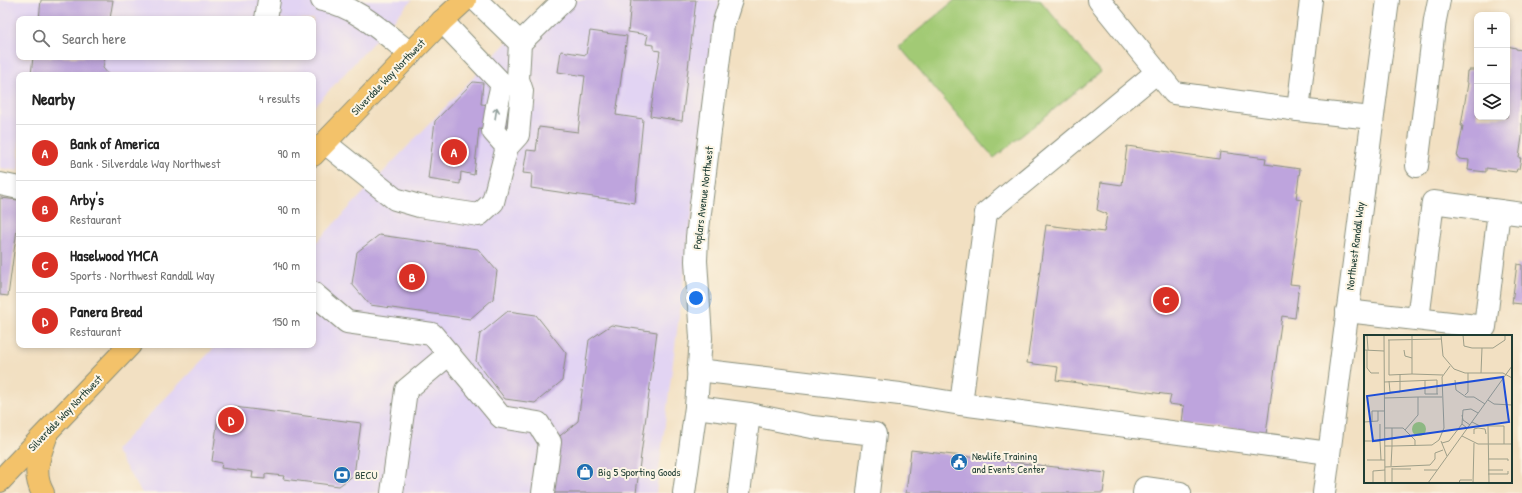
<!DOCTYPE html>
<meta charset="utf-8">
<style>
:root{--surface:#fff;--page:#f6f6f6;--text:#222;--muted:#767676;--line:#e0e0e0;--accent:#d93025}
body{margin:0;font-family:"Patrick Hand",sans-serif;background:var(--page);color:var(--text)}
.controls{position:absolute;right:12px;top:12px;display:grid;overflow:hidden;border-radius:8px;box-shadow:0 2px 6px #0003}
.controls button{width:36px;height:36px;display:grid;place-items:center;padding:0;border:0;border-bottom:1px solid var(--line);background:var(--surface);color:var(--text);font:20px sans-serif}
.you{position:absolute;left:696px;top:298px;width:14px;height:14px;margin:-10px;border:3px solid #fff;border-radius:50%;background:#1a73e8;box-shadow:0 0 0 6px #1a73e833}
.badge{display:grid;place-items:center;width:26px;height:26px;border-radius:50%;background:var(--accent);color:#fff;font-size:13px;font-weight:700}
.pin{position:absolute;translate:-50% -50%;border:2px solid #fff;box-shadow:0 1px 4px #0006}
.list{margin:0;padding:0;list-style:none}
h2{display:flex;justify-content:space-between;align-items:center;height:52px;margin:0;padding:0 16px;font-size:17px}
h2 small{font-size:13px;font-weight:400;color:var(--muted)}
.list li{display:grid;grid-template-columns:26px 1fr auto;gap:12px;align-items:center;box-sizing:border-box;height:56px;padding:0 16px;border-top:1px solid var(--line)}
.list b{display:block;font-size:15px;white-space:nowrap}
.list p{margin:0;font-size:13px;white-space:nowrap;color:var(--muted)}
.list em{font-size:13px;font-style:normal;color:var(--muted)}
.icon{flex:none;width:22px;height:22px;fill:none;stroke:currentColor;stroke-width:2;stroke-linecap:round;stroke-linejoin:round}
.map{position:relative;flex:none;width:1522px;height:493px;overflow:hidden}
.search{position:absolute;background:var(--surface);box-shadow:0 2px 6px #0003;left:16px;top:16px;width:300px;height:44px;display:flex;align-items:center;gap:10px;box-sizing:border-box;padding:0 14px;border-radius:8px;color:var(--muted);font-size:15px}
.panel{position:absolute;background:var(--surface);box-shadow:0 2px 6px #0003;left:16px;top:72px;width:300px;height:276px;border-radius:8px}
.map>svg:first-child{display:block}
</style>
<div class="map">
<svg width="1522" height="493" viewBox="0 0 1522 493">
<rect width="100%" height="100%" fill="#fcf5e5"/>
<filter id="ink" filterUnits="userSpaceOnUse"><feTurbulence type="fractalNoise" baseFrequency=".025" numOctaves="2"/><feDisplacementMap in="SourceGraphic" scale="8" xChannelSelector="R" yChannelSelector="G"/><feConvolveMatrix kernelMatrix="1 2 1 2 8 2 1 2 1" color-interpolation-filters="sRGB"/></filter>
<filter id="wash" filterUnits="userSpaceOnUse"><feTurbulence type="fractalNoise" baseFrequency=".012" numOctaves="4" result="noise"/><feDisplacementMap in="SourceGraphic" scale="16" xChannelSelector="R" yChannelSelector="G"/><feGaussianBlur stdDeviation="0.9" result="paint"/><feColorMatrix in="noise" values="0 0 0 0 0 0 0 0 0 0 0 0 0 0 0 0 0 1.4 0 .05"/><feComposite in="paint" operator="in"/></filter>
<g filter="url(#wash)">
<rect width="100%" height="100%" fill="#f2e0c2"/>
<!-- built -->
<g fill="#e2d4f3" fill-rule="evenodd">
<path d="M0 0H412L313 108V75H19V171L0 168ZM19 19H313V57H19Z"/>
<path d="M547 0H720L656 493H142L115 450 217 345H313V246Z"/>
</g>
<!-- green -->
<path fill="#a2ca75" stroke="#608454" d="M955 0H1040L1100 72 994 158 899 46Z"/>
<g id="blocks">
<!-- building -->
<g fill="#bea4dd">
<path d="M41 0H113L110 19H39Z"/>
<path d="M631 0H696L682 121 650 116 660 51 654 50V45L646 44 648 35 628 32Z"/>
<path d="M590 31 627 36 616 115 643 119 635 203 531 188 532 174 523 173 527 150 536 151 539 127 578 132 585 76 558 72 561 51 586 55Z"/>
<path d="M1507 46 1516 48V49L1522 50V137L1519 158H1521L1519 169H1517L1516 172 1486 168V172L1468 170 1469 160 1459 159V157H1457L1463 126H1461L1468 83 1466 82 1467 71H1469V70H1477V117H1507Z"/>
<path d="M33 57H105L103 68 109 75H31Z"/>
<path d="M473 82 483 83 481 104 510 107 506 132 479 129 474 175 461 172 460 184 428 179 435 121Z"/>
<path d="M1127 146 1219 159 1220 152 1266 158 1265 164 1300 169 1296 199 1302 200 1290 284 1299 285 1295 318 1282 316 1266 434 1182 423 1184 406 1169 404 1171 395 1056 380 1058 367 1027 363 1046 225 1104 232 1107 214 1097 210 1101 182 1122 185Z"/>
<path d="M0 198 19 200V214L8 296 0 295Z"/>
<path d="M379 235 478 249 497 271 493 299 470 319 370 305 352 284 357 252Z"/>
<path d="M1517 264 1522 265V304L1512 303Z"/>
<path d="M508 311 536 315 566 353 562 381 535 403 505 399 476 361 480 334Z"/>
<path d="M611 325 657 332 636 493H549L555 440 578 421 589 340Z"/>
<path d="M234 407 361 423 354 475 339 486 283 479 284 476 265 474V479L252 478 253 472 221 468 222 463 212 461 218 418Z"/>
<path d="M911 450 1106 473 1103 493H906Z"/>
</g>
</g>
</g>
<g filter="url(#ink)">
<use href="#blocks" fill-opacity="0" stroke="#888e7b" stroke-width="1"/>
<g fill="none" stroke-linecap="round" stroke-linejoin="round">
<defs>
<g id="minor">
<path d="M322 0C356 6 384 33 411 54"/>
<path d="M1099 0 1174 93 1298 110 1372 118"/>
<path d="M266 19 269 0"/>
<path d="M442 21 502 84 497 106 493 131 507 147"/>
<path d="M520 43 564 0"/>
<path d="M1298 110 1311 0"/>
<path d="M325 143 395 199 419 206 479 215 493 202 507 147 518 135 522 91 518 79 520 43 476 0"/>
<path d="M1417 166 1435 20 1439 0"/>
<path d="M0 184 19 188"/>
<path d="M313 293 347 322 432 334 501 417 538 423 550 442 543 493"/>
<path d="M1347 311 1485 327 1499 211"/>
<path d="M1418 319 1433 202 1522 214"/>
<path d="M698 370 900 394 961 404 986 213 1157 72"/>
<path d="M961 404 1329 453"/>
<path d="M696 407 749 414 812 427 875 434 868 493"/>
<path d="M392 493 406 390 449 354"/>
<path d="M684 493 696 407 701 338 696 261 697 237 723 25 731 0"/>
<path d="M739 493 749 414"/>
<path d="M1144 493 1145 488 1180 493"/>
<path d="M1324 493 1388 0"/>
</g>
<g id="major">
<path d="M313 155 442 21 465 0"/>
<path d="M0 481 130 345"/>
<path d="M43 493C32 474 39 456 46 437"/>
</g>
</defs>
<!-- minor casing -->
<use href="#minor" stroke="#888e7b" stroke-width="24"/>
<!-- major casing -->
<use href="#major" stroke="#888e7b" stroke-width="24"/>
<!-- minor -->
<use href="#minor" stroke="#fff" stroke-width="22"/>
<!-- major -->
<use href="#major" stroke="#f3c26a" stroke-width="22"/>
</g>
<!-- one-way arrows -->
<defs><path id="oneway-shaft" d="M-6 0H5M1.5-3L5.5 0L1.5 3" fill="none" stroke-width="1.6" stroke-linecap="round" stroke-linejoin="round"/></defs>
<use stroke="#8f9e9a" href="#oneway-shaft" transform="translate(496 113) rotate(-81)"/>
</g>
<!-- icons -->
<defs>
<symbol id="civic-disc" viewBox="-11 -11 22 22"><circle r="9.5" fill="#1f6fb2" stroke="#fcf5e5"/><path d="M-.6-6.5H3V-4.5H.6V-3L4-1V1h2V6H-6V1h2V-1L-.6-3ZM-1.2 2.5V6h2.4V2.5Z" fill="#fff"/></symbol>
<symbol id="shop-disc" viewBox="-11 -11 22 22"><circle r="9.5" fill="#1f6fb2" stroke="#fcf5e5"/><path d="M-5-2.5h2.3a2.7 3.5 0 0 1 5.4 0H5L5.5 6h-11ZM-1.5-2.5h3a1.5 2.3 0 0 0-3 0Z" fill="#fff"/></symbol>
<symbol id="bank-disc" viewBox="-11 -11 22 22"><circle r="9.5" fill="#1f6fb2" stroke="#fcf5e5"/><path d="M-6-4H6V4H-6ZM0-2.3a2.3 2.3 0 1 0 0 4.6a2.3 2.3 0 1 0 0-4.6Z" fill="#fff"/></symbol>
</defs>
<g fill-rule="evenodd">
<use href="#civic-disc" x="949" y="452" width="20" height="20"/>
<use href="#shop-disc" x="575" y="462" width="20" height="20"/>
<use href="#bank-disc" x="332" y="465" width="20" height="20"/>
</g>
<g text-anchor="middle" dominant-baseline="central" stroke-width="4" stroke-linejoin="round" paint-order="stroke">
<!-- street labels -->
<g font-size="11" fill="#1f3d34" stroke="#fcf5e5">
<text transform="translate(388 77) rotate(-46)">Silverdale Way Northwest</text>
<text transform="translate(703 198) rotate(-83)">Poplars Avenue Northwest</text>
<text transform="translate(1355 246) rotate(-83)">Northwest Randall Way</text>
<text transform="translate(65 413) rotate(-46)">Silverdale Way Northwest</text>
</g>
<!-- poi labels -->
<g font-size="11" fill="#1f3d34" stroke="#fcf5e5" text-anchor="start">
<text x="972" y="456">Newlife Training<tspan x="972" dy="13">and Events Center</tspan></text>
<text x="598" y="472">Big 5 Sporting Goods</text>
<text x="355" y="475">BECU</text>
</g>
</g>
<!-- overview -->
<g transform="translate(1364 335)">
<rect width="148" height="148" fill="#f2e0c2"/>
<path d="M48 94a7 7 0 1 1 14 0a7 7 0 1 1-14 0Z" fill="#a2ca75"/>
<path fill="none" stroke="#9e9f89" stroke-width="1" d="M3 0 4 15M20 0 21 148M77 0 79 21 90 34 101 38H139L148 43M99 0 100 11 108 13H129L141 5V0M24 5 77 4M25 5V40L48 39V0M0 15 20 16M3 15V33L7 38H15M40 15 41 21 48 23M117 38 118 13M48 39 79 40M61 45V59H74M91 45 92 55 102 62H110L121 69M25 46 26 57H36V39M20 47 73 45V59M101 60 104 57V38M20 63 54 62M124 65 130 69 148 70M98 80 99 85 106 90M0 87 14 86V76M8 87V76H21M108 87 116 91H140V109M16 89V106M124 91 125 148M21 93H39L51 105V111M28 93V111L68 110 75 105 80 93 78 42 86 31M103 93 98 89 99 75 107 74 114 78M41 95 54 80V62H78M110 99V94L114 93 121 94 122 99M98 101 114 109H148M0 106H16L17 125H21M77 106 83 121M78 108 85 106 98 89M21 111H28L27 131M124 124H144V126M3 125H17M21 132 66 130 71 124V118L79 115M28 133V148M28 134H47M60 135H73M124 135H139M124 139H144V136M9 148V136L21 135M64 148 148 31M95 148 96 145H108M109 148 110 108"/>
<path fill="#1d4ed8" fill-opacity="0.15" stroke="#1d4ed8" stroke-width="2" d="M139 42 145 87 9 106 3 61Z"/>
<rect width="148" height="148" fill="none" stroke="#1f3d34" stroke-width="2"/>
</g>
</svg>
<div class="controls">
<button>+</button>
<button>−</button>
<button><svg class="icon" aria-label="layers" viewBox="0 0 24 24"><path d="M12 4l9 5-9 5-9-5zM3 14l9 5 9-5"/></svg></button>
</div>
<div class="you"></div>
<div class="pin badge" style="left:454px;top:152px">A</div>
<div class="pin badge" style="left:412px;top:277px">B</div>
<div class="pin badge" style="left:1166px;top:300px">C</div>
<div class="pin badge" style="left:231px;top:420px">D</div>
<div class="search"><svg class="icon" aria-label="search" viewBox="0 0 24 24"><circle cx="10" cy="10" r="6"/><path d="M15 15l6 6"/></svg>Search here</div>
<section class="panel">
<h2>Nearby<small>4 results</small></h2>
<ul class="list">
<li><span class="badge">A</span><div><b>Bank of America</b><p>Bank · Silverdale Way Northwest</p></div><em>90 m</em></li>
<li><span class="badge">B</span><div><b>Arby's</b><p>Restaurant</p></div><em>90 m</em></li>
<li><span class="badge">C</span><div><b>Haselwood YMCA</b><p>Sports · Northwest Randall Way</p></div><em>140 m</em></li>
<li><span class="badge">D</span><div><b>Panera Bread</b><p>Restaurant</p></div><em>150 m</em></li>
</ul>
</section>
</div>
